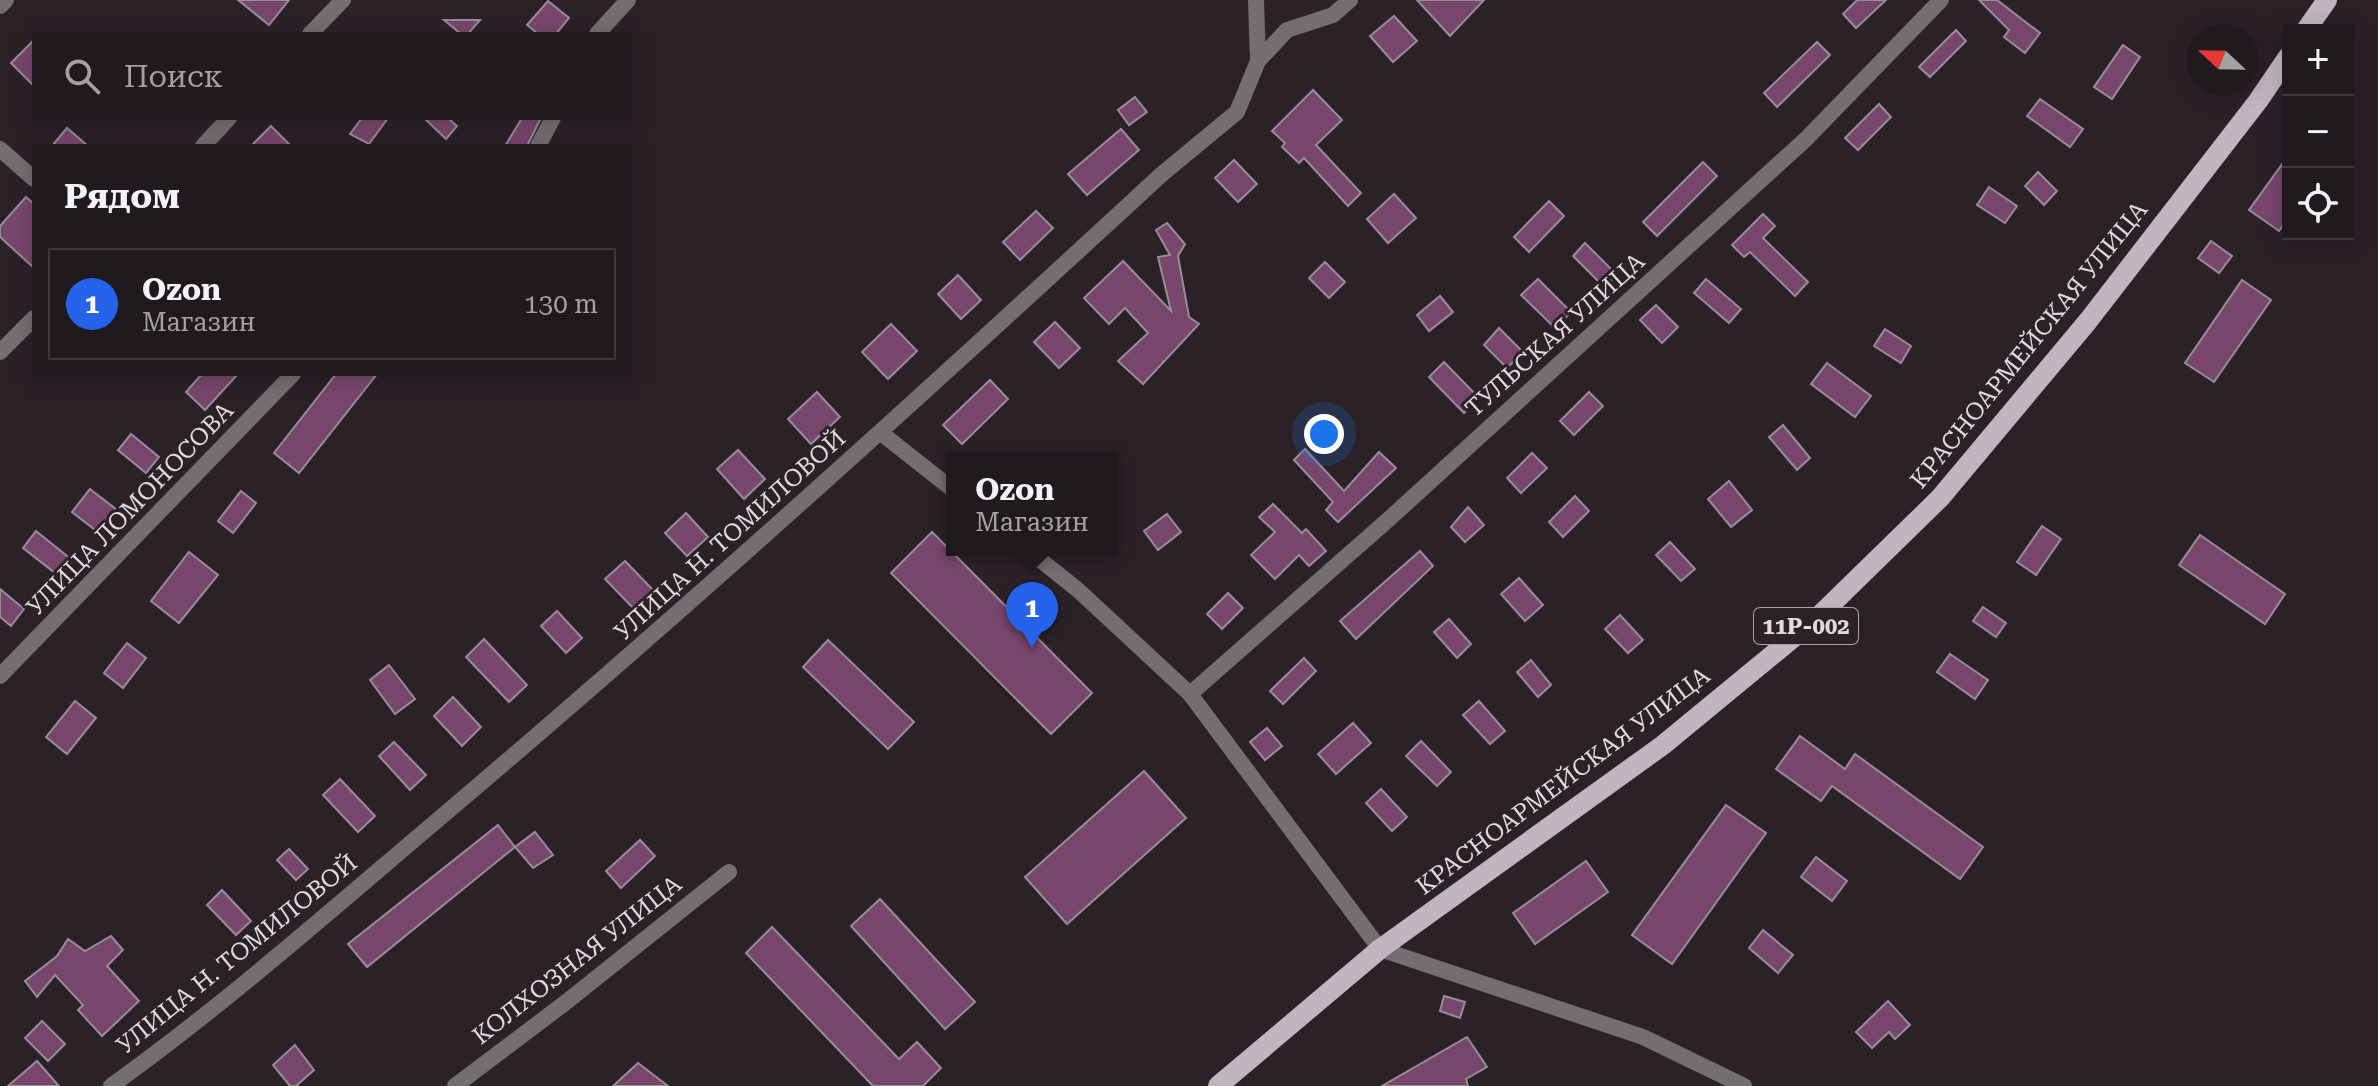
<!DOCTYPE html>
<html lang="ru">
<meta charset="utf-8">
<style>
:root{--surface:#201a1e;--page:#282327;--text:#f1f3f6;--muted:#a2a1a4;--line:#3d383c;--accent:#2563eb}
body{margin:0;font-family:"Roboto Serif",serif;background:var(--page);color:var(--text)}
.controls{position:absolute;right:24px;top:24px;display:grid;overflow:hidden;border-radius:0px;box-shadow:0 4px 20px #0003}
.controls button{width:72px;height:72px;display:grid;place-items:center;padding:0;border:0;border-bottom:2px solid var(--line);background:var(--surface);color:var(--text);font:40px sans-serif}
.compass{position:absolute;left:2186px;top:24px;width:72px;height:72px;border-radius:50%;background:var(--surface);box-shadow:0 4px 20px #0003;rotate:292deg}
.you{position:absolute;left:1324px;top:434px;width:28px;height:28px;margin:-20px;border:6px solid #fff;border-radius:50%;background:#1a73e8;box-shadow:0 0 0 12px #1a73e833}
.badge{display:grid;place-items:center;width:52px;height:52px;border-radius:50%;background:var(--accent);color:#fff;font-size:26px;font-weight:700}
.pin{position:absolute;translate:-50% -66px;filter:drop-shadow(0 2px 4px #0008)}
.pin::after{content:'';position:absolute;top:42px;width:28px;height:24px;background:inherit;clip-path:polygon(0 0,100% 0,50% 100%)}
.popup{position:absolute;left:946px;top:452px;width:172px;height:104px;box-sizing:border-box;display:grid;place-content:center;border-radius:0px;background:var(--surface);filter:drop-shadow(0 2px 6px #0005);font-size:26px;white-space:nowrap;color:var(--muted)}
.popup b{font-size:30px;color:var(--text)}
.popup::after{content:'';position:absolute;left:50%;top:100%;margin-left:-16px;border:16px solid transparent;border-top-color:var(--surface)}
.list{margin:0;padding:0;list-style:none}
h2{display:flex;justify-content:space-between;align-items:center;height:104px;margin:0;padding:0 32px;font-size:34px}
h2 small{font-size:26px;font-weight:400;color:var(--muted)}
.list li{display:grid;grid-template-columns:52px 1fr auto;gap:24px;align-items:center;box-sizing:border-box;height:112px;margin:0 16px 16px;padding:0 16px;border:2px solid var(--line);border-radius:0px}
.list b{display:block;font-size:30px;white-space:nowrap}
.list p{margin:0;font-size:26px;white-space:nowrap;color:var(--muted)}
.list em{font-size:26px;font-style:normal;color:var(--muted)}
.icon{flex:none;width:44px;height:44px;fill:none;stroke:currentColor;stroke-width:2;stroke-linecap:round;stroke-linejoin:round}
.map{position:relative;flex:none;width:2378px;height:1086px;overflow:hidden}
.search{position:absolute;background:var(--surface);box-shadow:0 4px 20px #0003;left:32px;top:32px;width:600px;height:88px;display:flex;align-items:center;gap:20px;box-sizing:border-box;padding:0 28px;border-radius:0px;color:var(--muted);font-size:30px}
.panel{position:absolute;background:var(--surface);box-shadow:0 4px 20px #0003;left:32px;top:144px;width:600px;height:232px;border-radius:0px}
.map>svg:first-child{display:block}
</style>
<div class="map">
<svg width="2378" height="1086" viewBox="0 0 2378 1086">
<rect width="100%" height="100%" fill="#2b2228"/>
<!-- building -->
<g fill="#78466b" stroke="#978d94" stroke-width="2">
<path d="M238 0H289L269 25Z"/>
<path d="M1417 0H1484L1450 36Z"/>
<path d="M1857 0H1886L1856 28 1843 14Z"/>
<path d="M1979 0H1997L2040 33 2025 53 2004 37 2009 30Z"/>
<path d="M548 1 569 18 556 34H538L527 25Z"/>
<path d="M1394 16 1417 41 1393 62 1370 36Z"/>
<path d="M444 20H480L468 34H461Z"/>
<path d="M1956 30 1966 41 1930 77 1919 67Z"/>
<path d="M34 40V86L11 63Z"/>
<path d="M1817 42 1830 55 1777 107 1764 93Z"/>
<path d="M2123 45 2140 57 2112 99 2094 87Z"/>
<path d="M1313 90 1342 120 1316 145 1361 193 1348 206 1304 158 1299 163 1282 147 1285 143 1272 131Z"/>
<path d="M1135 97 1147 112 1129 125 1118 110Z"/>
<path d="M2040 99 2083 129 2070 147 2027 116Z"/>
<path d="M1879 104 1891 117 1858 150 1845 138Z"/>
<path d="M362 118H388L369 144 350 134Z"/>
<path d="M424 118H448L457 126 446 139Z"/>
<path d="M522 118H541L527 146H505Z"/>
<path d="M271 126 291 146H251Z"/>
<path d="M67 128 88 146H52Z"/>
<path d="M1121 129 1139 150 1087 195 1068 174Z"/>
<path d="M2288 156V219L2279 231 2249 210Z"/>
<path d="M1234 160 1257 184 1238 202 1215 178Z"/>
<path d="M1703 162 1717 176 1657 236 1643 222Z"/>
<path d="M2038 172 2057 191 2044 205 2025 186Z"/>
<path d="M1989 187 2017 206 2005 223 1977 205Z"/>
<path d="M1394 194 1416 218 1388 243 1367 219Z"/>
<path d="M26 197 34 204V268L0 237V226Z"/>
<path d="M1549 201 1564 216 1529 252 1514 237Z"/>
<path d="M1036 211 1053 228 1020 260 1003 242Z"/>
<path d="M1763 214 1775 226 1763 238 1808 282 1795 296 1750 252 1744 257 1732 245Z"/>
<path d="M1167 223 1185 244 1178 256 1189 317 1199 324 1143 384 1118 361 1148 333 1125 308 1109 324 1084 298 1123 261 1171 311 1158 257 1170 255 1156 230Z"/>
<path d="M2211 241 2232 256 2219 273 2198 258Z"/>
<path d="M1585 243 1617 275 1605 288 1573 256Z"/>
<path d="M1325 262 1345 282 1329 298 1309 278Z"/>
<path d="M958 275 981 300 961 319 938 294Z"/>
<path d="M1538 279 1571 312 1555 328 1521 295Z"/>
<path d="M1706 279 1741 309 1729 323 1694 293Z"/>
<path d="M2242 280 2271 300 2214 382 2185 363Z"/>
<path d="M1440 296 1453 312 1429 331 1417 315Z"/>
<path d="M1656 305 1678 327 1662 343 1640 320Z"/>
<path d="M1055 322 1080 348 1059 368 1034 342Z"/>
<path d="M891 324 917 351 888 379 862 352Z"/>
<path d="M1499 328 1523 352 1507 368 1484 345Z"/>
<path d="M1885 329 1911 346 1901 363 1874 346Z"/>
<path d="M1444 362 1479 398 1464 413 1429 377Z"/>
<path d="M1827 363 1871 396 1855 417 1811 384Z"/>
<path d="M202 374H238L205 410 186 392Z"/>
<path d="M336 374H377L299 473 274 453Z"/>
<path d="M990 380 1008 399 962 444 943 425Z"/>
<path d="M817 392 840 417 811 444 788 419Z"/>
<path d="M1589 392 1603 406 1574 435 1560 421Z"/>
<path d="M1783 425 1810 458 1797 470 1769 437Z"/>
<path d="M131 434 159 457 146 473 118 450Z"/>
<path d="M1305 449 1344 491 1379 452 1396 468 1338 522 1326 510 1333 502 1294 460Z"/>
<path d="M738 450 765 479 744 499 717 469Z"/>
<path d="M1532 453 1547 468 1521 493 1507 478Z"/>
<path d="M1729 481 1752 510 1731 527 1708 499Z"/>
<path d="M90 489 117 510 99 533 72 512Z"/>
<path d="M241 491 256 503 233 533 218 521Z"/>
<path d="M1575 496 1589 511 1563 537 1549 522Z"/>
<path d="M1273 504 1302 533 1306 529 1326 551 1309 566 1299 555 1275 579 1251 555 1275 532 1259 517Z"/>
<path d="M1468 507 1484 525 1465 542 1451 527Z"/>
<path d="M686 513 708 537 687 556 665 533Z"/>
<path d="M1167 514 1181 532 1158 550 1144 531Z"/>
<path d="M2042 526 2061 539 2036 575 2017 562Z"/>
<path d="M36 531 72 560 59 576 23 548Z"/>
<path d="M932 532 1092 693 1051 734 891 573Z"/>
<path d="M2200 535 2285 594 2265 624 2179 565Z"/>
<path d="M1670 542 1695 569 1681 581 1656 555Z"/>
<path d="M1420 551 1433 566 1356 639 1340 621Z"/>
<path d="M189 552 218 575 179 623 151 601Z"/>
<path d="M625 561 655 592 636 611 605 579Z"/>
<path d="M1519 578 1543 605 1525 621 1501 594Z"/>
<path d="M0 589 24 609 11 626 0 617Z"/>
<path d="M1228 593 1243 608 1222 629 1207 614Z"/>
<path d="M1983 607 2006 623 1996 637 1973 621Z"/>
<path d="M557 611 582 638 566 653 541 626Z"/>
<path d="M1620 615 1643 640 1628 653 1605 629Z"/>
<path d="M1449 619 1471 644 1457 658 1434 632Z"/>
<path d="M484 639 527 685 509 702 466 657Z"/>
<path d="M828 640 914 722 888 749 803 667Z"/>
<path d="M127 643 146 658 123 688 104 673Z"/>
<path d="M1950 654 1988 680 1975 699 1937 672Z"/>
<path d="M1304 658 1316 671 1283 704 1270 691Z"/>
<path d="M1531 660 1551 685 1538 697 1517 672Z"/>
<path d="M389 665 415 699 395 714 370 680Z"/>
<path d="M453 697 481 727 462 746 434 716Z"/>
<path d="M75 701 96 718 67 754 46 737Z"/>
<path d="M1479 701 1505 731 1490 744 1463 715Z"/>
<path d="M1353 723 1371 743 1336 774 1318 754Z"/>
<path d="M1267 728 1282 746 1265 760 1250 742Z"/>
<path d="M1800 736 1845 769 1855 754 1983 847 1960 879 1832 786 1821 801 1776 769Z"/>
<path d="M1421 741 1451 772 1437 786 1406 756Z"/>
<path d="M394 742 426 775 410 790 379 756Z"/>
<path d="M1144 771 1186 818 1067 924 1025 877Z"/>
<path d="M340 779 375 816 358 832 323 795Z"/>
<path d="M1381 789 1407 817 1392 831 1366 803Z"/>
<path d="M1726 805 1766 833 1672 964 1632 935Z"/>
<path d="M498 825 515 847 367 967 348 944Z"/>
<path d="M535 832 553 855 533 868 515 847Z"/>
<path d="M640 840 655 856 621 888 606 871Z"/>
<path d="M289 849 308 869 296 880 277 860Z"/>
<path d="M1816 857 1847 881 1832 901 1801 877Z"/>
<path d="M1586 861 1608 892 1535 944 1513 913Z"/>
<path d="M222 890 251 921 236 935 207 905Z"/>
<path d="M880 899 975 1002 945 1029 851 926Z"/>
<path d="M772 927 899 1059 917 1042 941 1068 923 1086H873L746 953Z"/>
<path d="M1763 930 1793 955 1778 973 1749 948Z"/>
<path d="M111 936 123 950 107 966 139 1001 102 1036 78 1010 83 1005 55 975 37 997 25 981 57 956 68 939 85 951Z"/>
<path d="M1444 996 1465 1002 1460 1018 1440 1011Z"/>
<path d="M1888 1001 1910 1025 1895 1039 1889 1032 1872 1048 1856 1032Z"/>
<path d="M42 1021 65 1044 48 1061 25 1038Z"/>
<path d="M1467 1037 1487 1067 1466 1079 1468 1086H1382Z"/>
<path d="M295 1045 314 1070 296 1086H290L273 1065Z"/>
<path d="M37 1061 59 1086H8Z"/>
<path d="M638 1063 668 1086H613Z"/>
</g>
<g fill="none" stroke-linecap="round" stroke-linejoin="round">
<!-- minor -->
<g stroke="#726e71" stroke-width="16">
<path d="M1256 0 1258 61"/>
<path d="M0 6 6 0"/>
<path d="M310 34 343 0"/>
<path d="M597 34 628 0"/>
<path d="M203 146 229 118"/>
<path d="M538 146 553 118"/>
<path d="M0 149 34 179"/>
<path d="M0 352 34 318"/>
<path d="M881 433 952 489"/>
<path d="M1028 550 1078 590 1190 694 1380 949 1643 1037 1744 1086"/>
<path d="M0 676 293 374"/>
<path d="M1190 694 1389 519 1806 139 1941 0"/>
<path d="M111 1086C228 1002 337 905 447 812 691 605 927 391 1162 174L1237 112 1258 61 1287 30 1333 15 1350 0"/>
<path d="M455 1086 565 1003 729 872"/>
</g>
<!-- primary -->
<g stroke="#c0b7be" stroke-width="20">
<path d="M2306 30 2327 0"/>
<path d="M1218 1086 1380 949 1663 745 1816 619 1940 498 2088 321 2258 101 2288 57"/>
</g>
</g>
<g text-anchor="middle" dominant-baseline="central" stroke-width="6" stroke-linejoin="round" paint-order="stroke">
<!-- shield labels -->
<rect fill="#2b2228" stroke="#aaa4a8" stroke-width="2" x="1754" y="608" width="104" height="36" rx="6"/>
<g font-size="22" font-weight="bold" fill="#e0dbdf">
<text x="1806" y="626">11Р-002</text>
</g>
<!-- street labels -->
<g font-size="24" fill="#e0dbdf" stroke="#2b2228">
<text transform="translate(1555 335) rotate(-42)">ТУЛЬСКАЯ УЛИЦА</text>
<text transform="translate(2029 345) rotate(-51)">КРАСНОАРМЕЙСКАЯ УЛИЦА</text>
<text transform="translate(130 509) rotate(-46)">УЛИЦА ЛОМОНОСОВА</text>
<text transform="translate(730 535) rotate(-42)">УЛИЦА Н. ТОМИЛОВОЙ</text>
<text transform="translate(1563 781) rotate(-37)">КРАСНОАРМЕЙСКАЯ УЛИЦА</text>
<text transform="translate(237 954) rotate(-39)">УЛИЦА Н. ТОМИЛОВОЙ</text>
<text transform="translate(577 960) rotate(-38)">КОЛХОЗНАЯ УЛИЦА</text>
</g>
</g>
</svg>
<div class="controls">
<button>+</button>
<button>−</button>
<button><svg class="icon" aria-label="locate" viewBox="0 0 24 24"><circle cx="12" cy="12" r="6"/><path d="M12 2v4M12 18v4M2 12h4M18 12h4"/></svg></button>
</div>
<svg class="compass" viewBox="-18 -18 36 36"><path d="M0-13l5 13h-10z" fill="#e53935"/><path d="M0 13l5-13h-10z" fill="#a2a1a4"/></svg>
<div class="you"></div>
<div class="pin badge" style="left:1032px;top:648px">1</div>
<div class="popup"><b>Ozon</b>Магазин</div>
<div class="search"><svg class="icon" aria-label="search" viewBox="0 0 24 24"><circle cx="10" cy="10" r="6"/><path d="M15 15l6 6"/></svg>Поиск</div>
<section class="panel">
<h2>Рядом<small></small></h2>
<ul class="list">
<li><span class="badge">1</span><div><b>Ozon</b><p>Магазин</p></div><em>130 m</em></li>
</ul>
</section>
</div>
